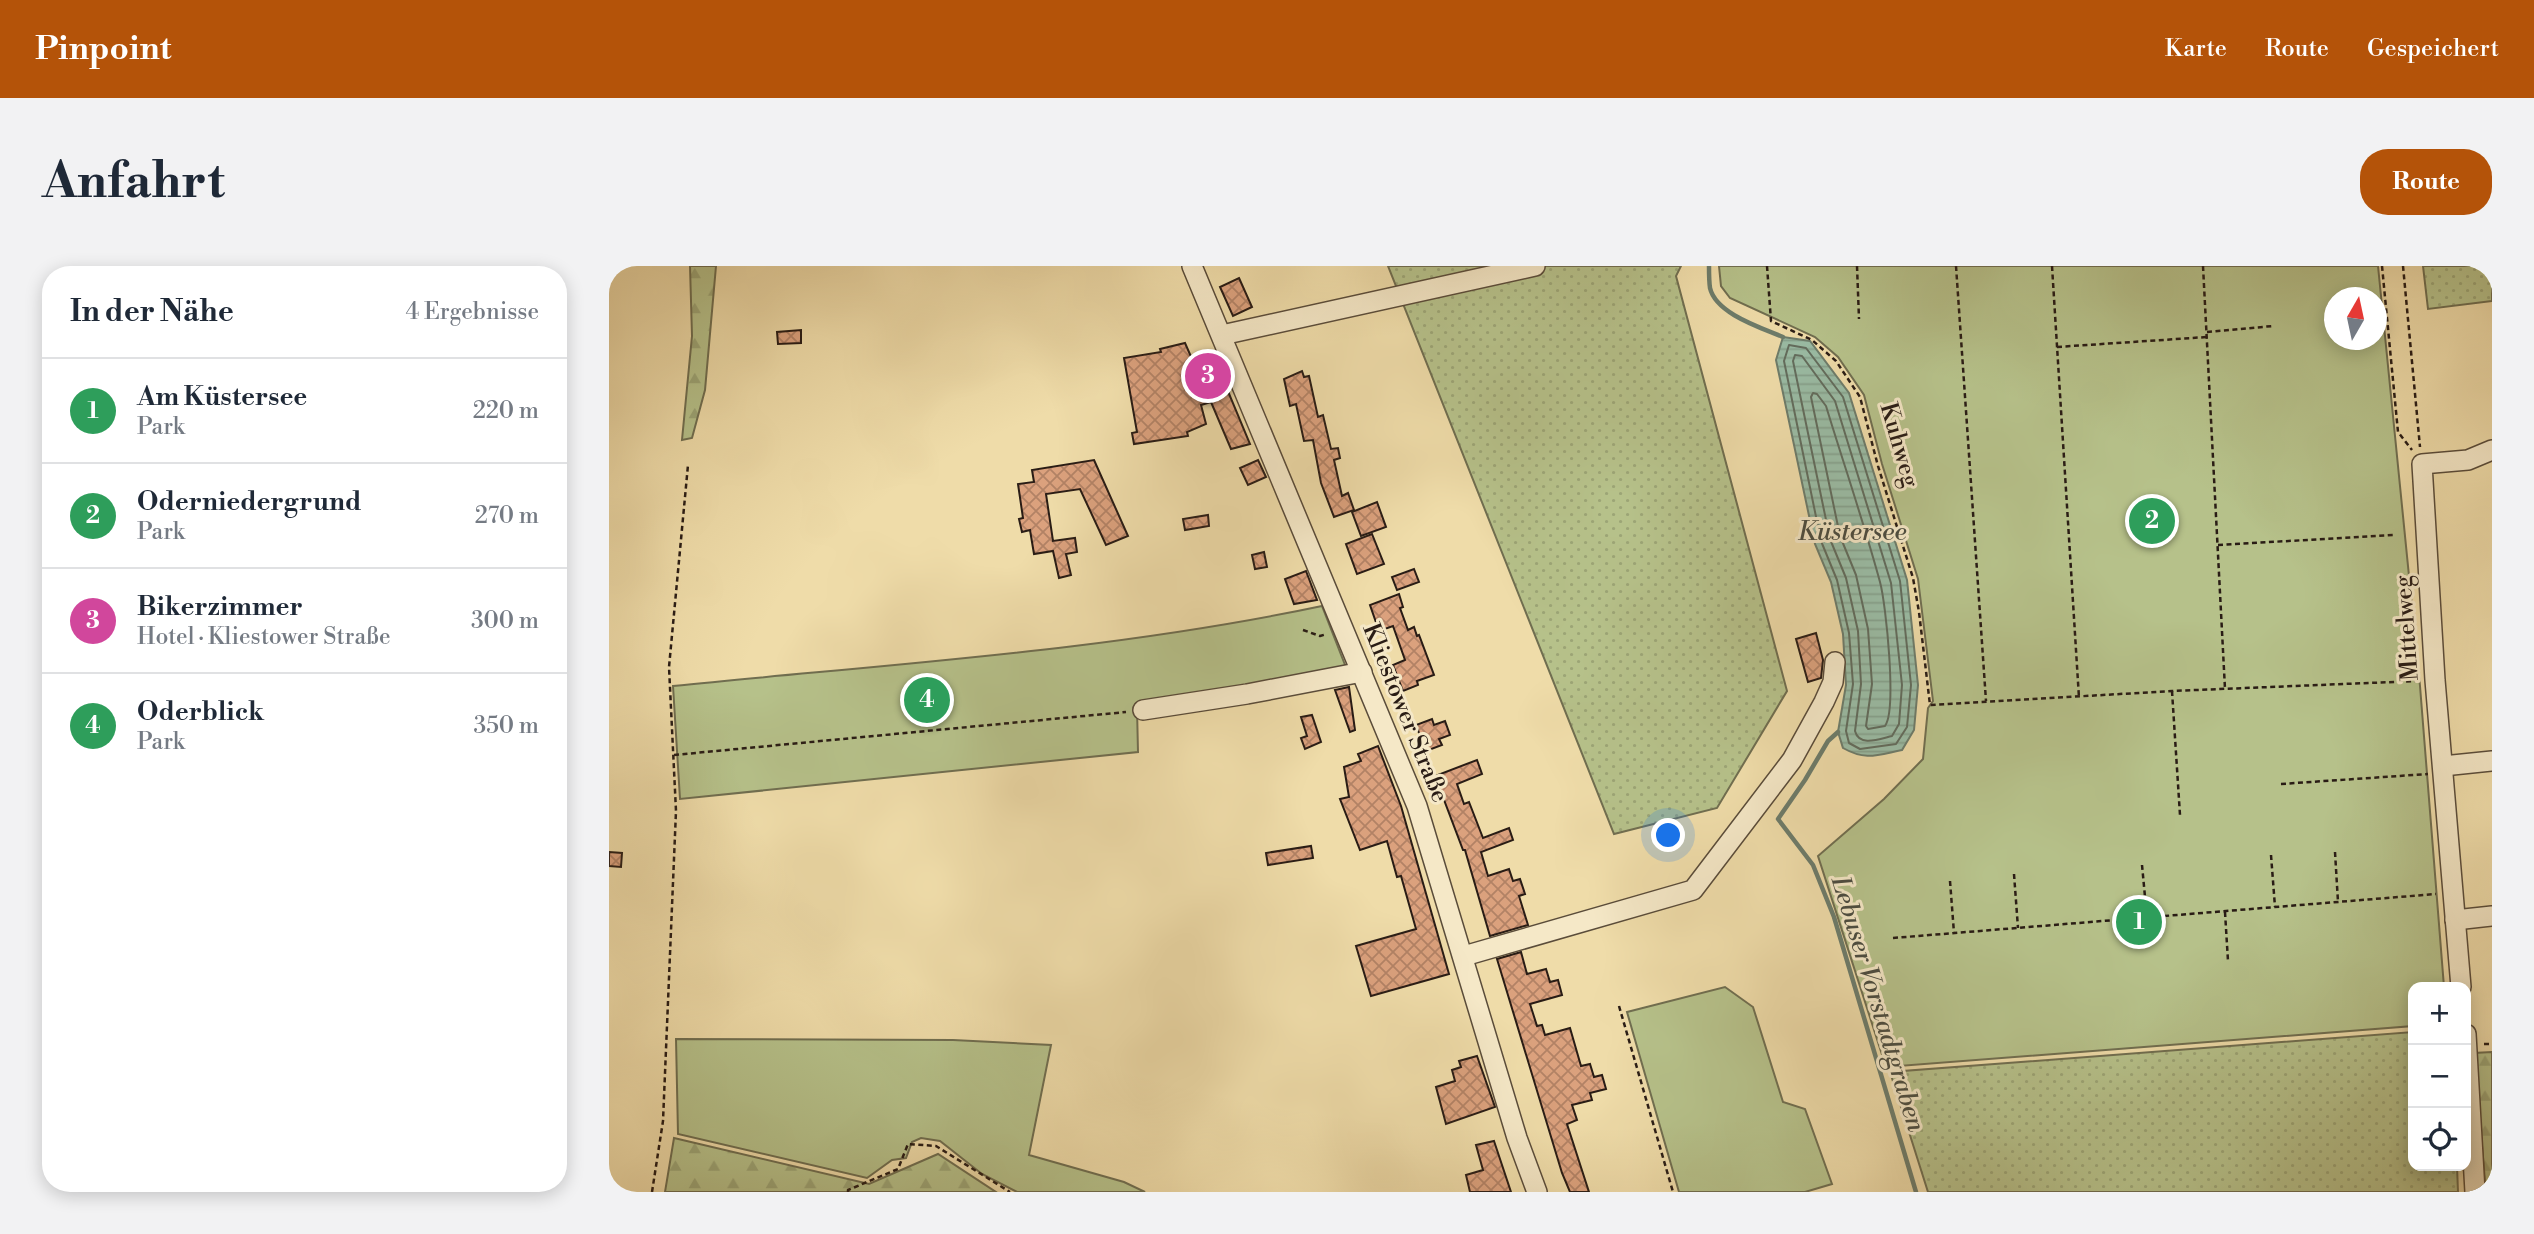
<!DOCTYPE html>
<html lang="de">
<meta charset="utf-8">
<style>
:root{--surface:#fff;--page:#f2f2f3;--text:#1f2937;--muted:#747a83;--line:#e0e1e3;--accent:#b45309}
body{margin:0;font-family:"Libre Bodoni",serif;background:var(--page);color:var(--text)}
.controls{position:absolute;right:21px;bottom:21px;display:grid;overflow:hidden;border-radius:14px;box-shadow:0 4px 18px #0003}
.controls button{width:63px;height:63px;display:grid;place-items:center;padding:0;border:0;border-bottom:2px solid var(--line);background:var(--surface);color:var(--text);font:35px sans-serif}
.compass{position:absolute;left:1715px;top:21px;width:63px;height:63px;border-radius:50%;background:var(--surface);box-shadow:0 4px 18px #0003;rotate:9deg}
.you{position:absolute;left:1060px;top:570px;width:24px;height:24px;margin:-18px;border:5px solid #fff;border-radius:50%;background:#1a73e8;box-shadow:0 0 0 10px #1a73e833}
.badge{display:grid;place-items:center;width:46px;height:46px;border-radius:50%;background:var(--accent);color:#fff;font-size:23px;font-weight:700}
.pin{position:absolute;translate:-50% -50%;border:4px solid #fff;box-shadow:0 2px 7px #0006}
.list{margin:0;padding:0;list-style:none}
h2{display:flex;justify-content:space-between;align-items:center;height:91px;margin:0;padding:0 28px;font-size:30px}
h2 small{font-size:23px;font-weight:400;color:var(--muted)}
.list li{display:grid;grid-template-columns:46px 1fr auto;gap:21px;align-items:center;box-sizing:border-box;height:105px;padding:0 28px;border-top:2px solid var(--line)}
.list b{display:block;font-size:26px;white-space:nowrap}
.list p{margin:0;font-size:23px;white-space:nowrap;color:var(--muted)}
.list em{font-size:23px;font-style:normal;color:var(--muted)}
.icon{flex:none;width:38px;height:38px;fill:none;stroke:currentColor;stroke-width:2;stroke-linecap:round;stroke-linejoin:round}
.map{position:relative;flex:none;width:1883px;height:926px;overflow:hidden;border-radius:28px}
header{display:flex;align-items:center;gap:42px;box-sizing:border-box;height:98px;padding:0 35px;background:var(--accent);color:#fff}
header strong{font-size:33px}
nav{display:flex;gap:38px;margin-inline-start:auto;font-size:24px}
.intro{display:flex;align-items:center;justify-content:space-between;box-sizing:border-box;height:168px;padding:0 42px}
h1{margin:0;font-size:49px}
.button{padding:18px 32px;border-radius:28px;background:var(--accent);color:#fff;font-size:24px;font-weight:700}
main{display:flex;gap:42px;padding:0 42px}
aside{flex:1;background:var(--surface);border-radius:28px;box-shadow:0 4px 18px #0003}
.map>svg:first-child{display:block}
</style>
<header>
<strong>Pinpoint</strong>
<nav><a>Karte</a><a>Route</a><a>Gespeichert</a></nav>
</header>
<div class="intro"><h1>Anfahrt</h1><a class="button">Route</a></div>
<main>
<aside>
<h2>In der Nähe<small>4 Ergebnisse</small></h2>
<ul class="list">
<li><span class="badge" style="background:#2e9e5b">1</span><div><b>Am Küstersee</b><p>Park</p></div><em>220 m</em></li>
<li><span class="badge" style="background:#2e9e5b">2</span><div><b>Oderniedergrund</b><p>Park</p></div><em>270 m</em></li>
<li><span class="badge" style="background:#d1479c">3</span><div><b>Bikerzimmer</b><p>Hotel · Kliestower Straße</p></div><em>300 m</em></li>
<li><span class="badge" style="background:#2e9e5b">4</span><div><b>Oderblick</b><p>Park</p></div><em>350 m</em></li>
</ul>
</aside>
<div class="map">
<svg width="1883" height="926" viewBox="0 0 1883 926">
<defs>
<pattern id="grass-dots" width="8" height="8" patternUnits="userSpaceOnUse" patternTransform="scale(1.75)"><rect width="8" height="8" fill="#b6c18a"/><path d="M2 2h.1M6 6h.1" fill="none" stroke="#9ca576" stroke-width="1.8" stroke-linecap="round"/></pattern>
<pattern id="forest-firs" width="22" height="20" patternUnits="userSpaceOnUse" patternTransform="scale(1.75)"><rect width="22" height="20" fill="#b6c18a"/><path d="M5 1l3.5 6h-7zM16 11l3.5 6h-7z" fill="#9ca576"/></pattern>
<pattern id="water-rules" width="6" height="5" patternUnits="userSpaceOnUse" patternTransform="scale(1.75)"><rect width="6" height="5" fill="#9abca5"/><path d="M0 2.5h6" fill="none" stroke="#85a18d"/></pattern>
<pattern id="building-cross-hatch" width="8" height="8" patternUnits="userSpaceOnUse" patternTransform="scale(1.75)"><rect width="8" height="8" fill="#dba17d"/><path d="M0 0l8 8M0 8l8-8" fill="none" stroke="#b28265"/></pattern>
</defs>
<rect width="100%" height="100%" fill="#efdca9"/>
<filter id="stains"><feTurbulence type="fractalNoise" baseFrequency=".00286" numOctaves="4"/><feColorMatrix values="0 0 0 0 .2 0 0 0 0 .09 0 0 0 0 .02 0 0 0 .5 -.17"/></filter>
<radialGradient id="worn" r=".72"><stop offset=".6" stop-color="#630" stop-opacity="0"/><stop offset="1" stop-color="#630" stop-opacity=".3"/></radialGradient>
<!-- grass -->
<g fill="url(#grass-dots)" stroke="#706e50" stroke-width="2">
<path d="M779 0H1072L1067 10 1178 425 1108 542 1005 568Z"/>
<path d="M1814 0H1883V35L1819 43Z"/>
<path d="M1804 766V900H1848L1849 926H1319L1281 806Z"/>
</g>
<!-- forest -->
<g fill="url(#forest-firs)" stroke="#706e50" stroke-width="2">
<path d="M81 0H107L96 124 83 172 73 174 83 70Z"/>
<path d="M1883 786V926H1877L1865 787Z"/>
<path d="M65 872 260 918 329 888 387 926H56Z"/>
</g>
<!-- garden -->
<g fill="#b6c18a" stroke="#706e50" stroke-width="2" fill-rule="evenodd">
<path d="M1110 0H1769L1811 420 1835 721H1804V760L1277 801 1209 590 1275 533 1314 493 1319 442 1324 435 1309 313 1273 198 1255 129 1229 91 1206 71 1121 32 1112 20ZM1726 32H1768V74H1726Z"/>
<path d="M713 340 738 404 528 442 529 486 71 533 64 420C281 398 500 385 713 340Z"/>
<path d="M1116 721 1144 741 1174 836 1196 843 1223 918 1196 926H1070L1018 746Z"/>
<path d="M67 773 344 774 442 779 420 889 515 916 536 926H408L373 908 331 875 312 872 303 876 297 892 283 894 258 912 69 868Z"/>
</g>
<!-- water -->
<path fill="url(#water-rules)" stroke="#6d7c6b" stroke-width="2" d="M1174 71 1201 75 1240 127 1298 314 1309 419 1305 464 1293 484C1268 489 1257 495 1234 482L1229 466 1237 419 1234 368 1222 316 1206 278 1167 94Z"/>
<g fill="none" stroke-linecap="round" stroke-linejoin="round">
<!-- shore -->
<g stroke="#626c5d" stroke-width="2">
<path d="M1180 79 1197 82 1234 131 1291 315 1302 419 1298 461 1287 478 1251 483 1240 477 1237 465 1244 418 1240 367 1228 314 1212 275 1175 95Z"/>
<path d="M1186 89 1193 90 1226 135 1282 317 1293 419 1290 458 1283 470C1270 473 1250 481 1246 465L1252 418 1249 365 1237 312 1221 273 1184 95Z"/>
<path d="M1204 127 1208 128 1217 140C1235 199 1255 257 1271 316 1277 338 1288 444 1276 460L1259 463 1257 460 1263 418 1259 363 1247 309 1231 270 1202 131Z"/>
</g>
<!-- stream -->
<g stroke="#6d7c6b" stroke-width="4.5">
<path d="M1100 0C1100 7 1100 15 1101 22 1107 48 1153 62 1174 71"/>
<path d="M1229 466 1219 475 1196 514 1169 553 1204 599 1225 651 1307 926"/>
</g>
</g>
<!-- building -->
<g fill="url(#building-cross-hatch)" stroke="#291c15" stroke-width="2">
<path d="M630 12 643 41 624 50 611 21Z"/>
<path d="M192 64V77L169 78 168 66Z"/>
<path d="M576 77 587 102 606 94 641 178 622 183 602 136 592 139 597 158 578 166 579 170 525 178 523 167 528 166 515 92 552 86 551 83Z"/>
<path d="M693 105 695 111 700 110 709 151 714 149 722 183 729 182 731 192 725 194 733 230 739 227 745 244 725 251 712 217 704 174 695 175 687 138 681 140 675 113Z"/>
<path d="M485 194 519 270 497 279 471 223 437 228 444 275 466 272 468 286 457 288 462 309 450 312 444 285 425 288 421 264 413 266 410 253 414 252 409 218 425 216 423 204Z"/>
<path d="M649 194 657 211 639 219 631 202Z"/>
<path d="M768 236 777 261 752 270 743 246Z"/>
<path d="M599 249 600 260 576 264 574 253Z"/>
<path d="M763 268 775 298 748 308 737 278Z"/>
<path d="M655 286 658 301 646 303 643 289Z"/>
<path d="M805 303 810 316 788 324 783 311Z"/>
<path d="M697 305 708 334 685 338 676 313Z"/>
<path d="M790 328 794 341 791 342 799 364 805 361 808 370 810 369 825 409 808 415 809 419 794 425 784 399 796 394 784 360 770 365 761 339Z"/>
<path d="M1207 367 1214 394 1212 412 1199 416 1187 373Z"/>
<path d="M740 421 746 464 741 466 726 424Z"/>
<path d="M703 449 712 476 696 483 692 472 698 470 692 451Z"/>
<path d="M823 453 825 459 836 455 841 469 830 473 833 479 817 485 807 459Z"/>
<path d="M769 480 792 540 840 708 762 730 747 680 807 663 792 610 788 611 778 575 751 584 731 533 740 531 735 501 752 495 749 488Z"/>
<path d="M868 494 873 508 848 518 855 538 860 536 874 572 900 562 904 574 872 586 879 610 900 603 904 615 911 613 916 628 910 630 919 659 881 670 856 584H854L826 510Z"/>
<path d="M702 580 704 592 659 599 657 587Z"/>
<path d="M0 586 13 587 12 601 0 600Z"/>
<path d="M912 686 918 708 937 703 941 716 949 714 953 729 921 738 928 760 933 759 936 769 961 762 972 800 981 798 985 811 993 809 997 823 981 827 983 834 963 839 968 854 958 858 980 926H961L953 907 888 693Z"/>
<path d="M868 790 886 841 837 858 827 821 846 815 843 804 852 801 850 795Z"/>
<path d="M885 875 902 926H861L857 909 874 904 867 879Z"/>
</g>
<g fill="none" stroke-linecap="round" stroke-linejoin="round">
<defs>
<g id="minor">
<path d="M583 0 808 540 908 872 928 926"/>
<path d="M613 69 926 0"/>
<path d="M534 444 638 428 753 406"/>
<path d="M1834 500 1883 495"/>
<path d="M1846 654 1883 650"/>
<path d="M855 690 1084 624 1183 494 1215 436 1224 416 1226 396"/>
<path d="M1852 721 1826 414 1813 198 1859 194 1883 184"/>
<path d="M1857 768 1866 926"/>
</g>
</defs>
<!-- minor casing -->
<use href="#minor" stroke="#5a4c3a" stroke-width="22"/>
<!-- path -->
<g stroke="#291c15" stroke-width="2.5" stroke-dasharray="5 3.5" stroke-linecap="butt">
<path d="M1158 0 1162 55 1203 74 1227 95 1251 131 1269 200 1304 312 1310 346 1321 439 1563 425 1808 415"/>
<path d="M1248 0 1250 53"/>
<path d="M1347 0 1377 435"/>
<path d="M1443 0 1470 432"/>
<path d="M1594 0 1616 423"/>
<path d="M1773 0 1789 166 1803 184"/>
<path d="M1794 0 1811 181"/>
<path d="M1768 36 1777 35"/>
<path d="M1718 40H1726"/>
<path d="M1598 66 1664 60"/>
<path d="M1448 81 1598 71"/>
<path d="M1609 279 1785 269"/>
<path d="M694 364 711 370 718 368"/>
<path d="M1563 425 1571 549"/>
<path d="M65 489 517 446"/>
<path d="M1672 518 1819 508"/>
<path d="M1726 586 1729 636"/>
<path d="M1662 589 1666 641"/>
<path d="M1533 599 1538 652"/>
<path d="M1405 608 1409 662"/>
<path d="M1341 615 1345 667"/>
<path d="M1616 646 1619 695"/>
<path d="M1284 672 1827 628"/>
<path d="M1010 740 1064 926"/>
<path d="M1875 778H1883"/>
<path d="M43 926 54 855 67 545 60 401 79 199"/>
<path d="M239 926V924L289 903 299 878 327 880 401 926"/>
</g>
<!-- minor -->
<use href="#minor" stroke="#f5e8c7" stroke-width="19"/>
</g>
<g text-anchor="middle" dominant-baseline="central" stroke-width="6" stroke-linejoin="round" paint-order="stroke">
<!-- street labels -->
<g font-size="24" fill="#291c15" stroke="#f5e8c7">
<text transform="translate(1290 179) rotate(74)">Kuhweg</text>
<text transform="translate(1798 362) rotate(-94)">Mittelweg</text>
<text transform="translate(796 447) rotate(68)">Kliestower Straße</text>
</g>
<!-- water labels -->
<g font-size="26" font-style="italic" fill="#4b4c40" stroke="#f5e8c7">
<text x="1243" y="266">Küstersee</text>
<text transform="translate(1269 738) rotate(73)">Lebuser Vorstadtgraben</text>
</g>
</g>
<rect width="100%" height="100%" filter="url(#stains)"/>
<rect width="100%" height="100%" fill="url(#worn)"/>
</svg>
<div class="controls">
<button>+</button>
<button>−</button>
<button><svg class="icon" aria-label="locate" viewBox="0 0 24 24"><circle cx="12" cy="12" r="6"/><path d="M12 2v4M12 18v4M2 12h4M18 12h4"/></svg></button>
</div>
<svg class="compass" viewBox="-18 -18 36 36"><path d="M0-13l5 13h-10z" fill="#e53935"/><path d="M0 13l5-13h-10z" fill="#747a83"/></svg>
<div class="you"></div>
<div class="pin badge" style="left:1530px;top:656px;background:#2e9e5b">1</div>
<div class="pin badge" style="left:1543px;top:255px;background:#2e9e5b">2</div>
<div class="pin badge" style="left:599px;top:110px;background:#d1479c">3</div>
<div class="pin badge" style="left:318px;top:434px;background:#2e9e5b">4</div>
</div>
</main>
